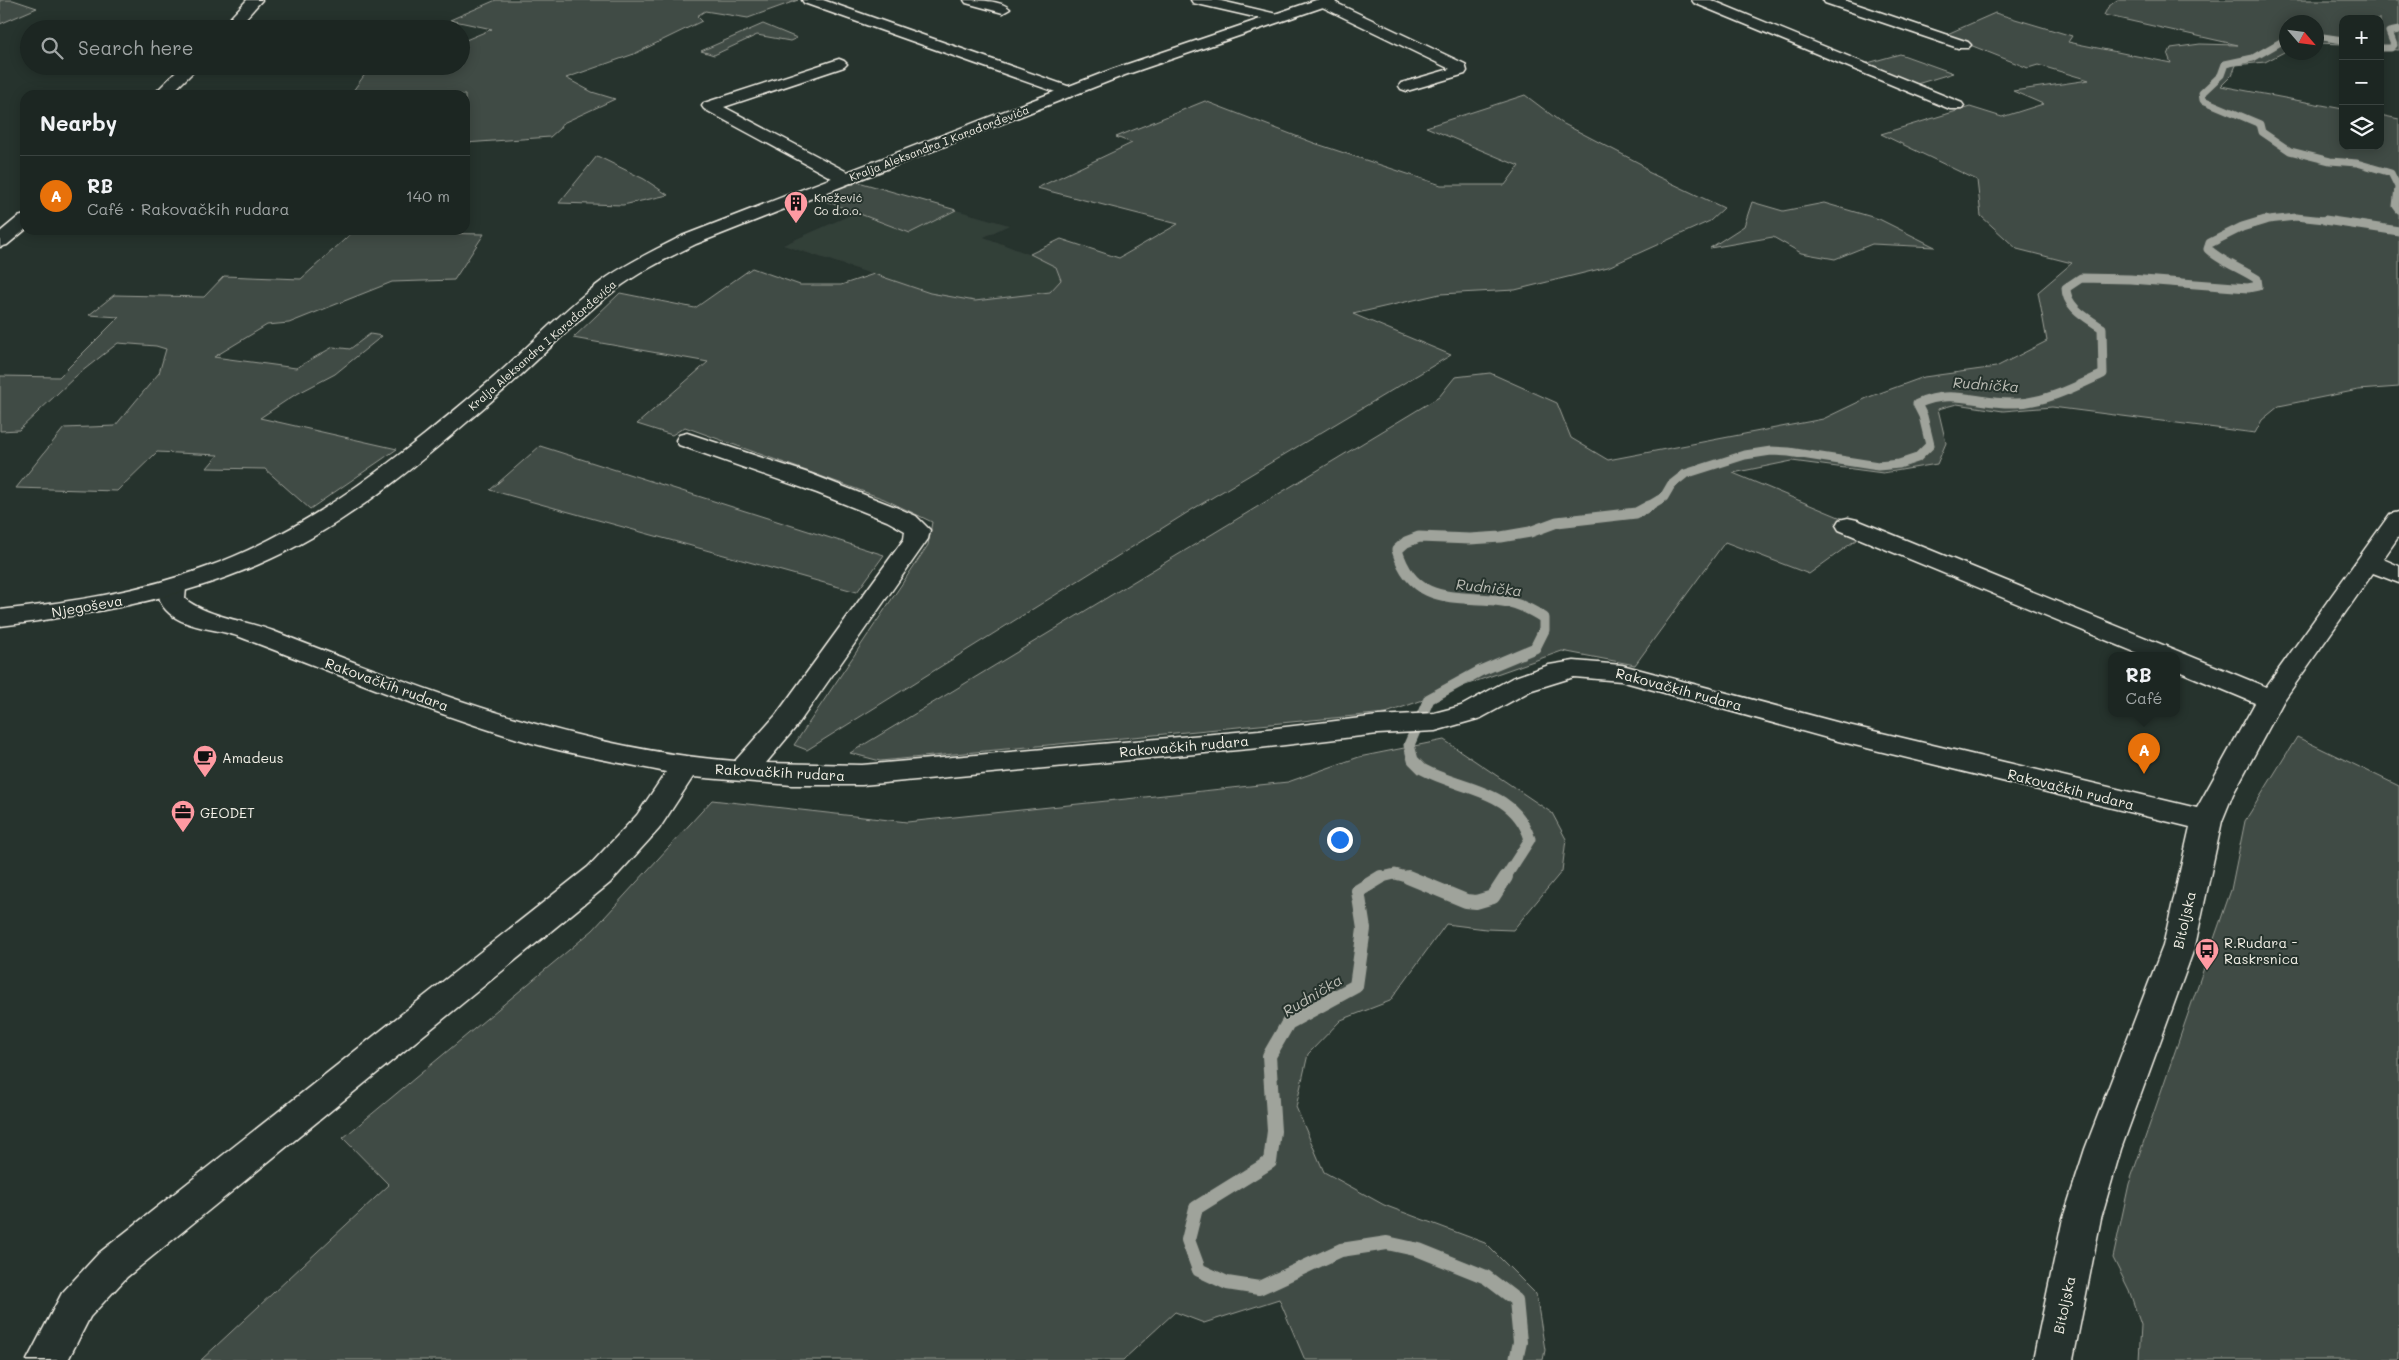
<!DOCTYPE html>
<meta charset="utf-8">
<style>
:root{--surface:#1c2622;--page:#29322f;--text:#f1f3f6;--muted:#a0a5a5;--line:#3a4340;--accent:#ff9aa2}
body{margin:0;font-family:Mali,sans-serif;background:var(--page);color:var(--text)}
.controls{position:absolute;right:15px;top:15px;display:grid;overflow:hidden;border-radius:10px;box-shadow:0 2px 12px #0003}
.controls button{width:45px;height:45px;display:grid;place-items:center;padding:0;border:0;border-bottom:1px solid var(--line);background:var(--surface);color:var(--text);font:25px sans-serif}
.compass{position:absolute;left:2279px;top:15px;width:45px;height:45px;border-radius:50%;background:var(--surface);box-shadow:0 2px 12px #0003;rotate:118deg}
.you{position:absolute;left:1339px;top:839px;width:18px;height:18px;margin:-12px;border:4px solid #fff;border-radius:50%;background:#1a73e8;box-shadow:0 0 0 8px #1a73e833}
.badge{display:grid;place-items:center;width:32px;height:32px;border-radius:50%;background:var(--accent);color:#fff;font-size:16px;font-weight:700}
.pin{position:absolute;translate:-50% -41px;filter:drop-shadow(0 1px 2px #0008)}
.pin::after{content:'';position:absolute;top:26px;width:18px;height:15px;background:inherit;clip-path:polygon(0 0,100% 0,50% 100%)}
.popup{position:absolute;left:2108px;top:652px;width:72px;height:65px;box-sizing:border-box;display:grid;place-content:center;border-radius:10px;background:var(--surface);filter:drop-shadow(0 1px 4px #0005);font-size:16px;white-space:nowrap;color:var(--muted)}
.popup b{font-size:19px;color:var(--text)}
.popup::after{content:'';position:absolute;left:50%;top:100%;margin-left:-10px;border:10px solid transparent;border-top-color:var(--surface)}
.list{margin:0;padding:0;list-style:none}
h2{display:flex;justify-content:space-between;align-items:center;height:65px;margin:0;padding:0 20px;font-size:21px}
h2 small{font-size:16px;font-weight:400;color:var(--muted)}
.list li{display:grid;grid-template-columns:32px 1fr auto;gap:15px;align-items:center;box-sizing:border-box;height:80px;padding:0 20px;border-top:1px solid var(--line)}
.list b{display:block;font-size:19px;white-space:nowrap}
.list p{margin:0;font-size:16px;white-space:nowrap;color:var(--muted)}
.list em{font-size:16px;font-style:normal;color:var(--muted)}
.icon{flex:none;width:28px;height:28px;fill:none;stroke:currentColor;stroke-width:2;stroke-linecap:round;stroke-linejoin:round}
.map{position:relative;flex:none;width:2399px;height:1360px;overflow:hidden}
.search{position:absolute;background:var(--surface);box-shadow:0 2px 12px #0003;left:20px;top:20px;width:450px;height:55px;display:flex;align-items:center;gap:12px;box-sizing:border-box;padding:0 18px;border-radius:28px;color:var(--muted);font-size:19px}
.panel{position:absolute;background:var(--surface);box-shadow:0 2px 12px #0003;left:20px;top:90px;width:450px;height:145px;border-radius:15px}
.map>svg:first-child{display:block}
</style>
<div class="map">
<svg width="2399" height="1360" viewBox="0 0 2399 1360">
<rect width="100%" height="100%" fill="#26332d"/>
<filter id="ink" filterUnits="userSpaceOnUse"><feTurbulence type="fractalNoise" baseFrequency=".02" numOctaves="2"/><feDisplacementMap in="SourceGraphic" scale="10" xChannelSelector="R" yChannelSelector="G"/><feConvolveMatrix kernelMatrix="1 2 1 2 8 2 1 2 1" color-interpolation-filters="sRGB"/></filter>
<g filter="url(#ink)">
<!-- built -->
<path fill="#333f39" d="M956 210 1009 225 984 237 1044 260 1055 267 1061 280 1050 292 975 301 930 293 783 245 855 213 910 233Z"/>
<!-- green -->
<g fill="#414b45" stroke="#9a9e96">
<path d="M0 0H13L37 8 0 24Z"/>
<path d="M496 0H798L748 18 705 11 697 16 702 21 634 54 566 78 592 92 615 99 563 123 559 129 550 137 465 143V95H350L371 66H461V42L492 29 450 20Z"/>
<path d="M2117 0H2399V50L2380 49V19H2343V44L2317 43 2316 22H2286V51L2265 62 2236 65 2232 75 2221 86 2343 109V146H2380V115L2399 119V387L2358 390 2279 406 2262 420 2255 433 2052 407 2003 411 1957 404 1938 409 1946 443 1937 464 1883 473 1792 461 1733 473 1851 522 1860 537 1809 574 1725 542 1635 665 1562 651 1386 713 880 761 850 753 1439 397 1455 377 1490 373 1557 403 1571 438 1608 460 1823 419 1869 397 1924 377 1996 367 2047 341 2038 292 2072 263 2017 249 1981 216 1977 180 1881 134 1970 107 2002 117 2043 104 2013 91 2089 80 2038 65 2028 68 1945 35 1995 13 2072 36 2068 42 2171 63 2168 55 2171 48 2200 44 2238 45 2104 15 2108 7Z"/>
<path d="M763 24 797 38 790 41 757 35 714 55 701 51Z"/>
<path d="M1900 54 1953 73 1917 84 1864 64Z"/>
<path d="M1525 95 1562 123 1641 164 1648 172 1724 208 1710 221 1608 267 1515 290 1440 294 1353 314 1451 355 1193 509 807 750 794 745 928 545 932 522 884 499 685 427 672 435 637 424 708 362 573 338 620 293 695 308 752 268 800 285H841L874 274 930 293 975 301 1050 292 1061 280 1056 267 1030 254 1061 239 1119 258 1178 224 1037 188 1132 143 1116 137 1205 101 1314 143 1441 185H1505L1519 166 1426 127Z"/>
<path d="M597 156 644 179 668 195 623 205 559 203Z"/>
<path d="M855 181 956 210 910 233 815 197Z"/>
<path d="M1752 202 1783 211 1824 203 1879 219 1935 247 1872 244 1835 259 1801 253 1773 237 1710 248 1744 226Z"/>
<path d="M355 230H420L430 233 484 234 454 280 392 282 289 323 267 325 214 357 296 368 333 347 350 349 370 334 382 336 335 374 293 396 260 418 397 449 310 509 265 469 207 468 218 455 157 452 117 491 16 488 64 428 115 426 159 373 166 349 156 346 118 343 76 376 19 430 0 431V376L59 377 119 317 89 315 114 295 204 297 224 276 301 279Z"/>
<path d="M540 446 884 555 857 592 490 490Z"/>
<path d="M2297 737 2399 786V1360H2139L2141 1325 2129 1290 2113 1258 2129 1184 2231 890 2245 821Z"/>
<path d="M1444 740 1552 813 1566 839 1562 871 1513 930 1486 929 1446 924 1390 1001 1341 1020 1308 1054 1296 1107 1324 1172 1384 1205 1485 1243 1536 1294 1545 1350 1543 1360H1305L1279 1299 1204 1323 1175 1312 1123 1360H201L389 1185 343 1138 593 930 712 800 907 822 1288 782 1359 757Z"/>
</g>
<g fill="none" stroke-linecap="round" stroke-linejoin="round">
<!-- stream-far3 -->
<g stroke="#9fa39b" stroke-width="7">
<path d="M2316 36 2343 40"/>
<path d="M2286 39 2253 58 2225 64 2221 75 2202 93 2203 100 2260 124 2262 132 2290 151 2330 161 2357 163 2391 173 2398 187 2396 206 2399 210"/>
<path d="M2380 48H2391L2394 45 2389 32 2399 30"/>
<path d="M2259 221 2296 217 2334 221"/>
</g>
<!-- stream-far2 -->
<g stroke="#9fa39b" stroke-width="9">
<path d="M2325 220 2399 231"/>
<path d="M1647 507 1664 497 1671 485 1685 474 1745 455 1771 451 1789 452 1878 466 1899 464 1917 458 1930 445 1923 416 1917 404C1954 387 1979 405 2016 403 2047 402 2075 387 2103 374L2102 328C2088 318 2066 308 2066 288L2081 278 2130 279 2248 288 2258 286 2257 279C2242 269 2220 261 2208 249L2210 243 2242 227 2265 220"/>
</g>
<!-- stream-far1 -->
<g stroke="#9fa39b" stroke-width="11">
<path d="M1378 878 1395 874 1411 878"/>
<path d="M1505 878 1530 839C1514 788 1462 791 1422 769L1413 760 1409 745 1429 699 1480 671 1535 648 1544 630V618C1533 611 1522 605 1509 602 1464 593 1415 611 1397 550L1406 542 1419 537 1470 539 1501 537 1530 532 1557 522 1636 513 1649 506"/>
</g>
<!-- stream -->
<g stroke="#9fa39b" stroke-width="14">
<path d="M1381 877 1358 891 1364 929 1356 986 1288 1023 1269 1056 1274 1131 1270 1162 1196 1208 1188 1240 1199 1270 1227 1283 1259 1288 1341 1250 1387 1243 1419 1250 1486 1277 1516 1300 1520 1342 1516 1360"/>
<path d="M1408 877 1466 901 1476 902 1493 897 1506 877"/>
</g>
<defs>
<g id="street">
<path d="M802 0H823L1076 89 1078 92 1070 97 1064 95 804 3Z"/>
<path d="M964 0C977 0 1001 0 1010 9L1003 13 966 3Z"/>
<path d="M1191 0H1217L1281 15 1283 18 1276 22 1193 3Z"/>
<path d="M1317 0H1330L1465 64 1467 71 1465 74 1407 91 1401 89 1399 86 1401 83 1450 69 1318 5Z"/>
<path d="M1692 0H1711L1962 103 1964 106 1962 109H1950L1694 3Z"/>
<path d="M1823 0H1844L1968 42 1971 45 1968 48H1958L1825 3Z"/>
<path d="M839 59 844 61 847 64 844 67 724 107 853 175 856 179 853 183H841L704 109 702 106 704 103Z"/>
<path d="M687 433 811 474 898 508 916 516 930 530 928 539 796 727 766 763 862 765 1259 730 1378 716 1434 713 1461 706 1512 678 1549 665 1574 661 1622 665 1840 723 2197 808 2255 703 2176 670V655H2142L1839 530 1836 525 1839 520 1848 518 1857 520 2266 687 2390 514 2399 512V536L2383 559 2399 566V583L2373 573 2284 700 2233 794 2222 821 2195 946 2121 1149 2101 1218 2073 1360H2033L2063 1218 2085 1149 2163 946 2190 827 1838 741 1621 681 1574 677 1532 690 1481 718 1435 731 1378 734 1259 748 862 785H792L693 777 659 829 610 883 127 1277 90 1317 68 1360H27L62 1293 99 1253 588 867 637 815 666 772C617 762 566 754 518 739 423 710 333 672 240 637 217 628 183 629 166 610 158 601 157 592 164 583L173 580 182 583 186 588 185 599C210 618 245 620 273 631 422 689 574 749 735 761L776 715 904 539 905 531 887 521 817 493 679 445 676 440 679 435Z"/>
</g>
<g id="secondary">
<path d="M247 0H262L236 29H220Z"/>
<path d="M1316 0H1337L1335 3 1125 75 696 244C668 258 640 271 614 291 572 323 537 363 496 397 423 460 347 527 257 565 175 600 88 615 0 626V610C70 602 140 592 207 567 315 528 405 452 492 379 529 347 562 310 602 281 627 263 655 250 682 236L1113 69Z"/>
<path d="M182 66H199L170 95H153Z"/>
<path d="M25 215V230L7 245 0 247V232L18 217Z"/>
</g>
</defs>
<!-- street casing -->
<use href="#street" stroke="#f4f1e8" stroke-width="3"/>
<!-- secondary casing -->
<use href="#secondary" stroke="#f4f1e8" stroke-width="3"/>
<!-- street -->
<use href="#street" fill="#26332d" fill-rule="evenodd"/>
<!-- secondary -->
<use href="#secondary" fill="#26332d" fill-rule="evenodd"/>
</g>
</g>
<!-- icons -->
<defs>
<symbol id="building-pin" viewBox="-11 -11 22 30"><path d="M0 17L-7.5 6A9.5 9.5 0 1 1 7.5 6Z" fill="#ff9aa2" stroke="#26332d"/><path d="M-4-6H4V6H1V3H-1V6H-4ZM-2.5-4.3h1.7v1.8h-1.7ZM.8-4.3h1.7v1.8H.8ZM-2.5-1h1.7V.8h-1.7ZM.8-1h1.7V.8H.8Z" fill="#111"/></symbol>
<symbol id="cafe-pin" viewBox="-11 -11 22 30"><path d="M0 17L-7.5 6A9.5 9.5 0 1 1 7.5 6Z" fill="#ff9aa2" stroke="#26332d"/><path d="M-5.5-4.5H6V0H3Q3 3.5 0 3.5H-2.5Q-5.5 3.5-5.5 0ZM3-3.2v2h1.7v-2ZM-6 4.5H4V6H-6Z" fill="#111"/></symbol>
<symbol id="office-pin" viewBox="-11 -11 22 30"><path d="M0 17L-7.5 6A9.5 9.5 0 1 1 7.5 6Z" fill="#ff9aa2" stroke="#26332d"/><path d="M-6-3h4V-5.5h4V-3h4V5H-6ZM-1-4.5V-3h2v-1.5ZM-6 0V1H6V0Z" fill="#111"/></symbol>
<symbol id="bus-pin" viewBox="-11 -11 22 30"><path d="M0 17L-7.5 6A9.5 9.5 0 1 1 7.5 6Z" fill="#ff9aa2" stroke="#26332d"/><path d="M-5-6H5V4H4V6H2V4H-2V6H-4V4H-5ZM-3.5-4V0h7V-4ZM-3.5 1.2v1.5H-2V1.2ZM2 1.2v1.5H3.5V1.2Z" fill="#111"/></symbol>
</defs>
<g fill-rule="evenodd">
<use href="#building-pin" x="782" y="189" width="28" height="38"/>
<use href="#cafe-pin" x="191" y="743" width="28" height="38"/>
<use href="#office-pin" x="169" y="798" width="28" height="38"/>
<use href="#bus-pin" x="2193" y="936" width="28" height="38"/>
</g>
<g text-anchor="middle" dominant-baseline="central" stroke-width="4" stroke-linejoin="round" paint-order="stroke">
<!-- far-street labels -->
<g font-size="11" fill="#f4f1e8" stroke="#26332d">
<text transform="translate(939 143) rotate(-21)">Kralja Aleksandra I Karađorđevića</text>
<text transform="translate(542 345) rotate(-41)">Kralja Aleksandra I Karađorđevića</text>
</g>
<!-- far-poi labels -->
<g font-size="11" fill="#f4f1e8" stroke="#26332d" text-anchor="start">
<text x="814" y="197">Knežević<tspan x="814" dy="13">Co d.o.o.</tspan></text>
</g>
<!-- street labels -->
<g font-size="14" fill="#f4f1e8" stroke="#26332d">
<text transform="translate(87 606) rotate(-10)">Njegoševa</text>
<text transform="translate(387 684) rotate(20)">Rakovačkih rudara</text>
<text transform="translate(1679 689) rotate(15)">Rakovačkih rudara</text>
<text transform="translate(1184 746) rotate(-5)">Rakovačkih rudara</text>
<text transform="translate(780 772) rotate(3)">Rakovačkih rudara</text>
<text transform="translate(2071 789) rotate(14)">Rakovačkih rudara</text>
<text transform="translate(2184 920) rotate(-77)">Bitoljska</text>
<text transform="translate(2064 1305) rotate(-78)">Bitoljska</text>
</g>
<!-- poi labels -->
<g font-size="14" fill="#f4f1e8" stroke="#26332d" text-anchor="start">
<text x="222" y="757">Amadeus</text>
<text x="200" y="812">GEODET</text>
<text x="2224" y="942">R.Rudara -<tspan x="2224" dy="16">Raskrsnica</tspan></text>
</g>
<!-- water labels -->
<g font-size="15" font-style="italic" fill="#bcbdb5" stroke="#26332d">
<text transform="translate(1986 384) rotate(4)">Rudnička</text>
<text transform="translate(1489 587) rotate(6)">Rudnička</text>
<text transform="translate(1312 995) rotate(-31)">Rudnička</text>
</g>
</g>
</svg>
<div class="controls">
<button>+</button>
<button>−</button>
<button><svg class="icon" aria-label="layers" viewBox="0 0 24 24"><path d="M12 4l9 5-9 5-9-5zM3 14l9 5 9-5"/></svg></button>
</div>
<svg class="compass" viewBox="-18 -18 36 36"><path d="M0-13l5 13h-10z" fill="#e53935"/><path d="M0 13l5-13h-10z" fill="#a0a5a5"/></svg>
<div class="you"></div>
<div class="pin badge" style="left:2144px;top:774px;background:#e8710a">A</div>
<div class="popup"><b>RB</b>Café</div>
<div class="search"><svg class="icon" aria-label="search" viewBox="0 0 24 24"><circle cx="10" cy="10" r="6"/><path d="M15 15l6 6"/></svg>Search here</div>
<section class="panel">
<h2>Nearby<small></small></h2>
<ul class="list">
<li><span class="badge" style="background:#e8710a">A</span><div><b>RB</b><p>Café · Rakovačkih rudara</p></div><em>140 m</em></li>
</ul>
</section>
</div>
